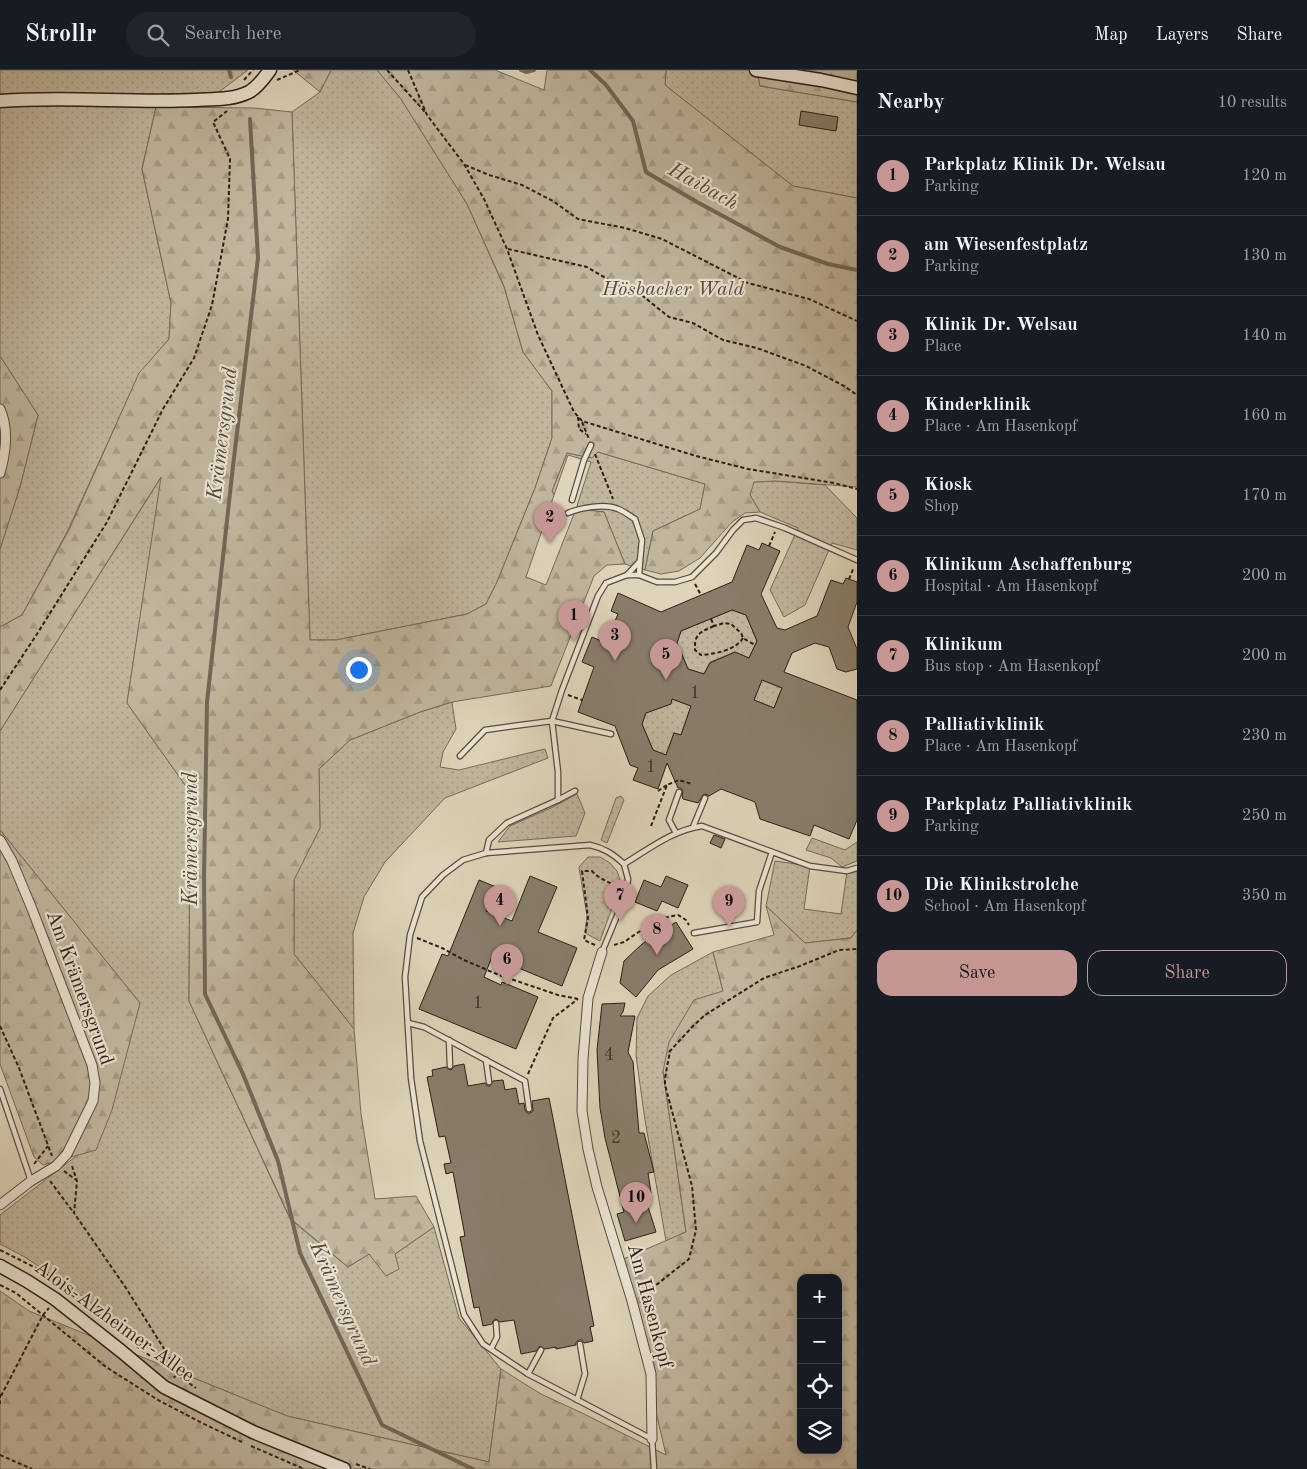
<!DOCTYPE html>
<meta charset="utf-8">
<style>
:root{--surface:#171b24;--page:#20242c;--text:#f1f3f6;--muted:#9ea1a6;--line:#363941;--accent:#c59692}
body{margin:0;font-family:"Old Standard TT",serif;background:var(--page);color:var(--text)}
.controls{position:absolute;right:15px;bottom:15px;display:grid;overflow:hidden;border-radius:10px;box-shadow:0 2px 8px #0003}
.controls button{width:45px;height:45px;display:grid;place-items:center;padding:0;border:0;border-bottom:1px solid var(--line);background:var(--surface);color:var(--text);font:25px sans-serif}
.you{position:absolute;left:358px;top:599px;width:18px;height:18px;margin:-12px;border:4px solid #fff;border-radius:50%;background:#1a73e8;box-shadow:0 0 0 8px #1a73e833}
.badge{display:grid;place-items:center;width:32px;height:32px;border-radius:50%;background:var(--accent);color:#111;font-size:16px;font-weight:700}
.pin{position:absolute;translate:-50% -41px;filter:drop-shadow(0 1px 2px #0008)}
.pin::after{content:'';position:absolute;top:26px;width:18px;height:15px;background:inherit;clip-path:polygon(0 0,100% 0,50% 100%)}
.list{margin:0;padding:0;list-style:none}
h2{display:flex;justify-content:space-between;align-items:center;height:65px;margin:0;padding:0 20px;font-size:21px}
h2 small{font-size:16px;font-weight:400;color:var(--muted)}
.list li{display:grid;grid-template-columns:32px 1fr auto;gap:15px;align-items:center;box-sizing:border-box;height:80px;padding:0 20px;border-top:1px solid var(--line)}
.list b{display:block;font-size:19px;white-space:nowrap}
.list p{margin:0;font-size:16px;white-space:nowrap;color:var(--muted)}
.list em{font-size:16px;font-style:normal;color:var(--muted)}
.actions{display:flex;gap:10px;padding:15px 20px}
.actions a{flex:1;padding:11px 0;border:1px solid var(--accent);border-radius:15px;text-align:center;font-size:18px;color:var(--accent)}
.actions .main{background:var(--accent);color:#111}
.icon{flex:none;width:28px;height:28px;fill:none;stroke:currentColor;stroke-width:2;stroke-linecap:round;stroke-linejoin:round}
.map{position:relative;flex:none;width:857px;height:1399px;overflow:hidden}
header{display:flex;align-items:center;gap:30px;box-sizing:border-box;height:70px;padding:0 25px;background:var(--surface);border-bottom:1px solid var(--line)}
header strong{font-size:24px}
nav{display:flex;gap:28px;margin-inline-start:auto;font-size:18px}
.search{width:350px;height:45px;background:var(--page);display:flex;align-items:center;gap:12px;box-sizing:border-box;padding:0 18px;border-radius:28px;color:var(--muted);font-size:19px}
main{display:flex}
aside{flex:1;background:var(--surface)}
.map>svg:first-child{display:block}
</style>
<header>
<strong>Strollr</strong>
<div class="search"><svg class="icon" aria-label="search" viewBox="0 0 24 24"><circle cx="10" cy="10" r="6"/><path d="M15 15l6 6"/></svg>Search here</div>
<nav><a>Map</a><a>Layers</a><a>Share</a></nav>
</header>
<main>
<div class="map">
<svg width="857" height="1399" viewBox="0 0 857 1399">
<defs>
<pattern id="grass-dots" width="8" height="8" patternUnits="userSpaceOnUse" patternTransform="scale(1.25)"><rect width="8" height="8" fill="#c0b59d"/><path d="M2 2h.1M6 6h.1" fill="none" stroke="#a59b86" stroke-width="1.8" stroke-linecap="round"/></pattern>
<pattern id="forest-firs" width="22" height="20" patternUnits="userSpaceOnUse" patternTransform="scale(1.25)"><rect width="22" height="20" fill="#c0b59d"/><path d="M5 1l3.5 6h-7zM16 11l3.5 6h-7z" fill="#a59b86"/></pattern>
</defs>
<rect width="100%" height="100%" fill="#ded4b9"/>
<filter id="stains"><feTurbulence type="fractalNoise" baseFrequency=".004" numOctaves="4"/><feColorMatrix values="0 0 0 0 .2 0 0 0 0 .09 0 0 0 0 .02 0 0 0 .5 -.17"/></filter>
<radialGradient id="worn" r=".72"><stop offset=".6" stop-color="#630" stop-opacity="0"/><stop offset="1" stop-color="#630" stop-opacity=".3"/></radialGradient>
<!-- grass -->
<g fill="url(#grass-dots)" stroke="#766a5a">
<path d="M0 0H248L215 25 48 23 0 26Z"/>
<path d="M331 0H377L401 29 467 134 504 217 523 282 552 321V368L535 418 497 512 486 534 467 544 336 570H310L292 42 320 22Z"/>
<path d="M666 0H757L760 16 857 32V128L793 116 665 15Z"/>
<path d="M81 35 156 37 142 99 171 233 169 269 139 304 68 460 22 545 0 557V479L20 417 38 345 0 286V36Z"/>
<path d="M598 382 705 414 700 439 653 461 645 500 625 494 604 442 576 439 591 392 568 385 554 425 552 421 567 383 592 388Z"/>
<path d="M162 406 127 633 190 722 189 931 290 1149 348 1197 369 1184H395L434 1157 459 1248 501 1299 489 1392 287 1346 179 1302 68 1215 23 1186 0 1174V1145L79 1084 96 1079 140 933 0 760V661Z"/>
<path d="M776 411 825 415 857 448V480L832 473 805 535 784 547 770 520 798 458 760 442 750 425 753 412Z"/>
<path d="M732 540 746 545 757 571 749 588 735 582 710 592 704 604 688 599 677 573 681 561Z"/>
<path d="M762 610 782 618 774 638 754 630Z"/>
<path d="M672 629 691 636 681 665 674 663 666 685 653 680 642 654 646 643 670 634Z"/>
<path d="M452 632 456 659 443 682 440 697 459 700 545 679 548 688 445 728 385 792 364 827 353 863 354 959 294 884V809L320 758 319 699 350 670 420 642Z"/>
<path d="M577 724 585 743 576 766 498 772 510 756 551 738Z"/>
<path d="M621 726 624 730 607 773 601 770 616 728Z"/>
<path d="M812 768 845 780 857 772V791L842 797 831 788 806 780Z"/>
<path d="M588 787H600L610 793 617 801 621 813 600 871 585 863 587 846 579 797Z"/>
<path d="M775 791 810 796 804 839 841 844 847 801H857V860L851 868 805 873 766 836Z"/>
<path d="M713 882 723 921 663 1001 686 1162 666 1171 645 1050 636 986 637 948 648 926 671 905Z"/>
</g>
<!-- forest -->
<g fill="url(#forest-firs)" stroke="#766a5a" fill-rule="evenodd">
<path d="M293 0H331L320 22Z"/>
<path d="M377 0H495L544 20 547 0H666L665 15 793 116 857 128V417L776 411 754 412 750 425 760 442 745 443 732 452 700 488 679 501 661 504 645 500 653 461 700 439 705 414 598 382 592 388 567 383 552 421 554 425 526 507 546 515 576 439 604 442 625 494 607 495 594 506 551 616 452 632 420 642 350 670 319 699 320 758 294 810V884L354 959 361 1044 375 1129 416 1126 434 1157 395 1184 399 1199 386 1206 369 1184 348 1197 290 1148 189 931 190 722 127 633 161 407 0 661V557L22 545 69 460 139 303 169 269 171 233 142 99 156 37 254 38 292 42 310 570H336L467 544 486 534 497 512 535 418 552 368V321L523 282 504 216 467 134 401 29Z"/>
<path d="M757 0H857V32L760 16Z"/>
<path d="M0 286 38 345 20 417 0 479Z"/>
<path d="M0 760 140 933 112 1040 96 1080 43 1095 34 1087 0 994Z"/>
<path d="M766 836 805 873 851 868 857 860V1399H0V1221L29 1241 287 1346 489 1392 501 1299 541 1324 582 1343 666 1385 621 1190 686 1162 663 1001 669 972 694 930 723 921 713 882 774 865ZM801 1208H838V1380H801Z"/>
</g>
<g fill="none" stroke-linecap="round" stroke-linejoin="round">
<!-- stream -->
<g stroke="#726657" stroke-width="4">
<path d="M229 0 231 7"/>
<path d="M521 0 526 2 534 0"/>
<path d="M590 0 606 15 633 51 646 102 697 132 780 177 828 194 857 200"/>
<path d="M250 49 258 188 233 396 207 632 204 808 205 924 243 1004 278 1091 300 1183 382 1355 473 1399"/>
</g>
</g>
<!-- building -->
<g fill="#887d6b" stroke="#2b1e17" fill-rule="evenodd">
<path d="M801 41 838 47 836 61 799 55Z"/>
<path d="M762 473 780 481 761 524 777 558 785 560 817 546 831 510 843 514 846 508 857 512V532L848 557 857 579V599L846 602 837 599 829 577 815 573 792 583 784 602 857 630V750L849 769 814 755 810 766 760 749 755 732 721 719 709 726 706 724 703 725 698 733 683 729 682 726 683 721 681 718H678L667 693 658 719 633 710 638 698 630 695 615 656 578 642 594 597 582 592 592 567 606 573 618 544 611 541 618 523 661 542 732 512 747 475 759 480ZM732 540 746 545 757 571 749 588 735 582 710 593 704 604 688 599 677 573 681 561ZM762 610 782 618 774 638 754 630ZM672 629 691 636 681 665 674 663 666 685 653 680 642 654 646 643 671 634Z"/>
<path d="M714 765 725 769 721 778 710 773Z"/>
<path d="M530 806 557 817 538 862 577 878 562 916 492 887 484 907 501 915 502 912 538 927 516 979 419 939 442 884 448 886 479 810 496 817 486 841 512 851Z"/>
<path d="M666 806 688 815 678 838 662 831 657 841 635 832 644 810 661 817Z"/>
<path d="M676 852 693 879 658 900 636 927 620 913 624 891 642 874Z"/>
<path d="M625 933 623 942 620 946H635L628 982 633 992 639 1063H644L654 1102 648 1103 651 1123 644 1124 656 1162 625 1171 617 1144 624 1142 605 1068 600 1038 597 980 602 934Z"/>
<path d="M464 994 468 1016 485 1013 487 1016H490L493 1011 503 1010 505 1020 516 1018 519 1034 524 1033 525 1040 527 1043H530L533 1041 532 1031 549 1028 594 1256 590 1257 593 1271 584 1273 582 1270H579L576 1272V1275L556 1279V1277L545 1279 540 1276 536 1281 521 1284 514 1250 500 1252 498 1250 495 1249 493 1251 492 1254 483 1256 479 1237 474 1238 460 1167 465 1166 453 1102 446 1104 444 1094 451 1093 445 1066 439 1067 427 1007 433 1006 432 1000 446 997 448 999 451 1000 453 998 454 996Z"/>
</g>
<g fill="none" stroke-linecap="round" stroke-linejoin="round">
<defs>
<g id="lane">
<path d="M572 430 584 390 591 375"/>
<path d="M568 443C580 438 605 433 618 439 624 441 630 446 635 449L642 470 640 491"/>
<path d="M627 505 640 491 639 505"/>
<path d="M460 686 485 660 521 655 552 651 611 664"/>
<path d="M558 730V702L552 651 562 620 598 526 606 513 627 505H639L657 512H675L692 507 716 483 733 460 743 450 756 448 785 458 857 490"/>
<path d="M693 757 705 728"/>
<path d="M676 763 669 750 679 722"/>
<path d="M486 783 489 770 507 753 558 730 575 721"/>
<path d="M624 794C613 784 604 778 590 775L486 783 463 790 443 805 422 827 410 865 405 907 411 1008 420 1071 464 1245 483 1274 528 1304 652 1369 654 1399"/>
<path d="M624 794C649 779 673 760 702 756L810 796 847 801 857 798"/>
<path d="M694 863 757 852 759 821 772 782"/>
<path d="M602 882 626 824 628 809 624 794"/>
<path d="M408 953 424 957 525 1011 529 1039"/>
<path d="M449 970 450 996"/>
<path d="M486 990 489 1012"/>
<path d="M0 1019 31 1111"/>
<path d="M491 1279 497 1267 496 1253"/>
<path d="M528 1304 541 1280"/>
<path d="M577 1330 585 1304 580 1274"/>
</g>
<g id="street">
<path d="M0 339C9 359 6 382 0 403"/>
<path d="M0 770 12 791 32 839 92 995 95 1013 93 1031 67 1084 56 1096 31 1111 0 1135"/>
<path d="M602 882 588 928 583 989 582 1041 588 1079 597 1117 632 1231 651 1304 652 1369"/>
</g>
<g id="secondary">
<path d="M756 0 821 10 857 18"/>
<path d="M0 31C65 26 131 33 196 30 214 29 233 30 249 22 258 17 264 8 270 0"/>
<path d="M0 1196 27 1211 55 1229 121 1281 164 1317 253 1362 344 1399"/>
</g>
</defs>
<!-- lane casing -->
<use href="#lane" stroke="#584c40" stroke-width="7"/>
<!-- street casing -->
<use href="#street" stroke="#584c40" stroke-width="11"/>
<!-- secondary casing -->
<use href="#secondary" stroke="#2b1e17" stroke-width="15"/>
<!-- path -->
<g stroke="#2b1e17" stroke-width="2" stroke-dasharray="4 2.5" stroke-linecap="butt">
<path d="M387 0 426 43"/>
<path d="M408 0 427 45 464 94 484 129 507 179 538 265 574 342 582 351 696 386 748 399 834 413 857 419"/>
<path d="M244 10 253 0"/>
<path d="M277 10 300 0"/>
<path d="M465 95 489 105 522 115 553 131 578 149 625 158 662 169 748 213 809 229 857 251"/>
<path d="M508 179 587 197 619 216 639 223 669 247 693 253 723 270 757 278 806 296 844 316 857 325"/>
<path d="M578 347 579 359 586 364"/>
<path d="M582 352 589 369"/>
<path d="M595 384 613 429"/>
<path d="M769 476 775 462"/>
<path d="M849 509 854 497"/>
<path d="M695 514 701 525"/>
<path d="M711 549 714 556 724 553 731 554 741 563 743 568 755 575"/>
<path d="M714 556C701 562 694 563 695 580L701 585C715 584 736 580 743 568"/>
<path d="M0 620 37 564 107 452 163 339 194 288 212 235 228 149 230 89 213 52 227 41"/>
<path d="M568 625 582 630"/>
<path d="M658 721 667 715"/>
<path d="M651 756 667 715 679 710 692 714"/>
<path d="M417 868 442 878 464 890 499 905 558 925 578 929"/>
<path d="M595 875 584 870 588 848 582 801H592C600 810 609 811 618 818"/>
<path d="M614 875 624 872 658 849 678 845 686 850 689 855"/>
<path d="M0 956 19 998 52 1086"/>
<path d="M528 1004 553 948 578 929"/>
<path d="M34 1094 48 1076"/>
<path d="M72 1096 77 1111 74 1143 126 1218 171 1290 177 1305 173 1308"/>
<path d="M64 1101 76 1110"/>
<path d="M50 1111 74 1143"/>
<path d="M0 1180 44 1202 103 1250"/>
<path d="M0 1215 16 1223 106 1297 158 1330 202 1353 242 1372"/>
<path d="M641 1227 689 1189 696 1160 692 1116 665 1015V1008L670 981 693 956 705 945 764 908 800 896 839 880 857 879"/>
<path d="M136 1276 196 1318"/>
<path d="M0 1324V1334"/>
<path d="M1 1326 43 1245 49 1238"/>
<path d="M251 1376 304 1399"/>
<path d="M0 1385 32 1399"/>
<path d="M356 1394 370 1399"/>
</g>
<!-- lane -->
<use href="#lane" stroke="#eae3d2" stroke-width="4.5"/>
<!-- street -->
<use href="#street" stroke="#eae3d2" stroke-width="9"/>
<!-- secondary -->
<use href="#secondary" stroke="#eae3d2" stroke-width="12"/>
</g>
<g text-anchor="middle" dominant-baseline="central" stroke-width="4.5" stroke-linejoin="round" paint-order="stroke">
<!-- number labels -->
<g font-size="18" fill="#42362c">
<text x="695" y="623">1</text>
<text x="651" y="697">1</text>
<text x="478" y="933">1</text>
<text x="609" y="985">4</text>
<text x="616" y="1068">2</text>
</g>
<!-- park labels -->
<g font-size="20" font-style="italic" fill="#584b3f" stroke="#eae3d2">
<text x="673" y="220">Hösbacher Wald</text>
</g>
<!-- street labels -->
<g font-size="20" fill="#2b1e17" stroke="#eae3d2">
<text transform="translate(79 918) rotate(70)">Am Krämersgrund</text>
<text transform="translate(649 1236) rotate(75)">Am Hasenkopf</text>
<text transform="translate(114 1252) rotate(36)">Alois-Alzheimer-Allee</text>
</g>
<!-- water labels -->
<g font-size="21" font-style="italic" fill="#54483c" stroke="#eae3d2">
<text transform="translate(703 117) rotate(29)">Haibach</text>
<text transform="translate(223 364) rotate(-83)">Krämersgrund</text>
<text transform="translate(191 769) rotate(-90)">Krämersgrund</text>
<text transform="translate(342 1234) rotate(66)">Krämersgrund</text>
</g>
</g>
<rect width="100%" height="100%" filter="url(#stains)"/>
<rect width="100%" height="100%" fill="url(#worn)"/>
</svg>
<div class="controls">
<button>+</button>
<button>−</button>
<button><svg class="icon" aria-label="locate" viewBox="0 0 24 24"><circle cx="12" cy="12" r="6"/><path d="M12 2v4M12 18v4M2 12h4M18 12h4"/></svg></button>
<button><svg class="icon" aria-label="layers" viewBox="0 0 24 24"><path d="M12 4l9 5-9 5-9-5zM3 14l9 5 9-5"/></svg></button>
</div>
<div class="you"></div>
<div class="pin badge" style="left:574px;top:571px">1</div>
<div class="pin badge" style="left:550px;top:473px">2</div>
<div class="pin badge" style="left:615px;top:591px">3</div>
<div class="pin badge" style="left:500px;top:856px">4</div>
<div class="pin badge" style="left:666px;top:610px">5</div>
<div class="pin badge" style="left:507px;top:915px">6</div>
<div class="pin badge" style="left:620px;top:851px">7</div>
<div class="pin badge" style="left:657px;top:885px">8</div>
<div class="pin badge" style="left:729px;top:857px">9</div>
<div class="pin badge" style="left:636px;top:1153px">10</div>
</div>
<aside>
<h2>Nearby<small>10 results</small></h2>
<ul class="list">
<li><span class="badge">1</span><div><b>Parkplatz Klinik Dr. Welsau</b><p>Parking</p></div><em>120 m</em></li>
<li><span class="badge">2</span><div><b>am Wiesenfestplatz</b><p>Parking</p></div><em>130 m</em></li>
<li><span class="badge">3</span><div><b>Klinik Dr. Welsau</b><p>Place</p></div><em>140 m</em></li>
<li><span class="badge">4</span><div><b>Kinderklinik</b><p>Place · Am Hasenkopf</p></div><em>160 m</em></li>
<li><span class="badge">5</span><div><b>Kiosk</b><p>Shop</p></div><em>170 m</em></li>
<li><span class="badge">6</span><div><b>Klinikum Aschaffenburg</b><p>Hospital · Am Hasenkopf</p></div><em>200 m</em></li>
<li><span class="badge">7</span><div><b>Klinikum</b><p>Bus stop · Am Hasenkopf</p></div><em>200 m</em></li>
<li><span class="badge">8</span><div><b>Palliativklinik</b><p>Place · Am Hasenkopf</p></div><em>230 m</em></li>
<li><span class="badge">9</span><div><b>Parkplatz Palliativklinik</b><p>Parking</p></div><em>250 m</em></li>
<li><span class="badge">10</span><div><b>Die Klinikstrolche</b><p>School · Am Hasenkopf</p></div><em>350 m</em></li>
</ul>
<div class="actions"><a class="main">Save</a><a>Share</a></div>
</aside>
</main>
